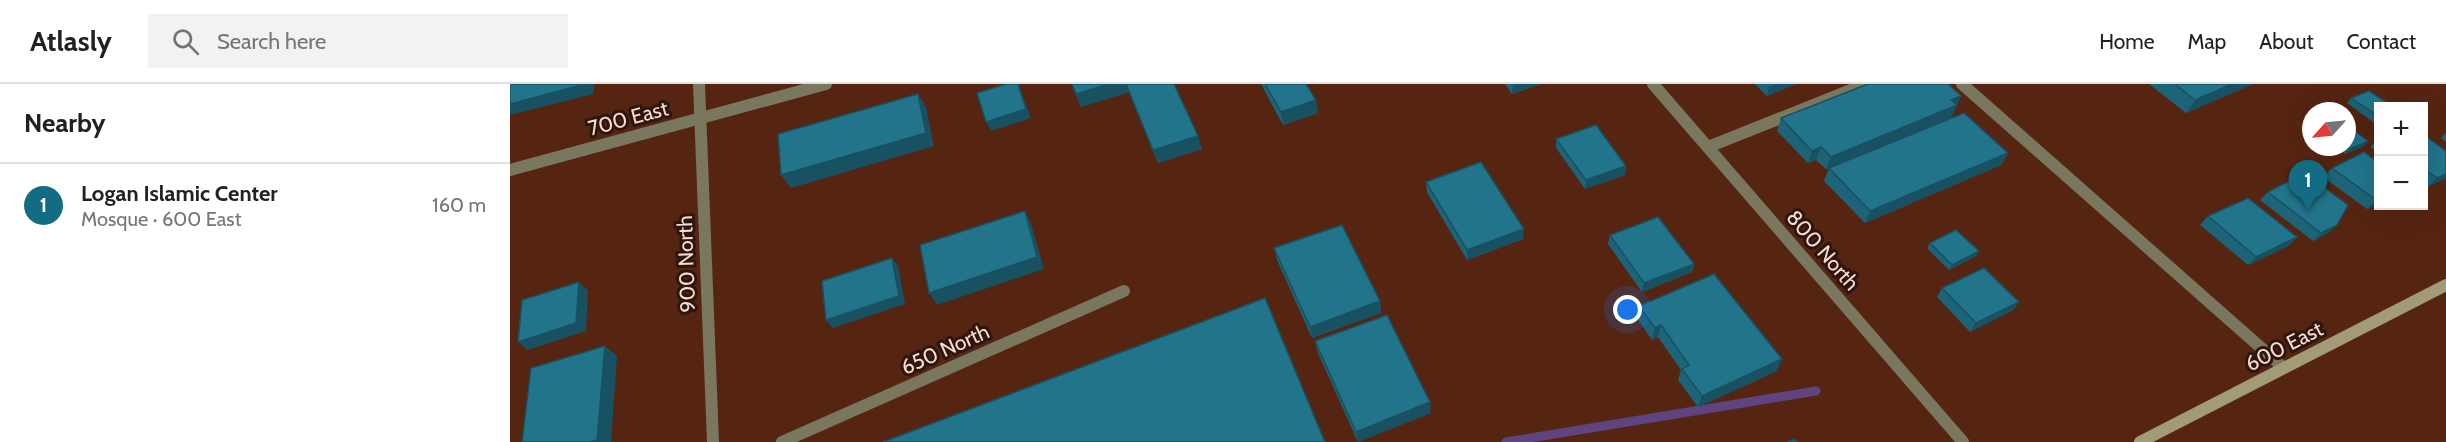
<!DOCTYPE html>
<meta charset="utf-8">
<style>
:root{--surface:#fff;--page:#f2f2f2;--text:#202124;--muted:#757577;--line:#e0e0e0;--accent:#126d84}
body{margin:0;font-family:Cabin,sans-serif;background:var(--page);color:var(--text)}
.controls{position:absolute;right:18px;top:18px;display:grid;overflow:hidden;border-radius:0px;box-shadow:0 6px 24px #0002}
.controls button{width:54px;height:54px;display:grid;place-items:center;padding:0;border:0;border-bottom:2px solid var(--line);background:var(--surface);color:var(--text);font:30px sans-serif}
.compass{position:absolute;left:1792px;top:18px;width:54px;height:54px;border-radius:50%;background:var(--surface);box-shadow:0 6px 24px #0002;rotate:243deg}
.you{position:absolute;left:1118px;top:226px;width:21px;height:21px;margin:-15px;border:4px solid #fff;border-radius:50%;background:#1a73e8;box-shadow:0 0 0 9px #1a73e833}
.badge{display:grid;place-items:center;width:39px;height:39px;border-radius:50%;background:var(--accent);color:#fff;font-size:20px;font-weight:700}
.pin{position:absolute;translate:-50% -50px;filter:drop-shadow(0 2px 3px #0008)}
.pin::after{content:'';position:absolute;top:32px;width:21px;height:18px;background:inherit;clip-path:polygon(0 0,100% 0,50% 100%)}
.list{margin:0;padding:0;list-style:none}
h2{display:flex;justify-content:space-between;align-items:center;height:78px;margin:0;padding:0 24px;font-size:26px}
h2 small{font-size:20px;font-weight:400;color:var(--muted)}
.list li{display:grid;grid-template-columns:39px 1fr auto;gap:18px;align-items:center;box-sizing:border-box;height:84px;padding:0 24px;border-top:2px solid var(--line)}
.list b{display:block;font-size:22px;white-space:nowrap}
.list p{margin:0;font-size:20px;white-space:nowrap;color:var(--muted)}
.list em{font-size:20px;font-style:normal;color:var(--muted)}
.icon{flex:none;width:33px;height:33px;fill:none;stroke:currentColor;stroke-width:2;stroke-linecap:round;stroke-linejoin:round}
.map{position:relative;flex:none;width:1936px;height:358px;overflow:hidden}
header{display:flex;align-items:center;gap:36px;box-sizing:border-box;height:84px;padding:0 30px;background:var(--surface);border-bottom:2px solid var(--line)}
header strong{font-size:28px}
nav{display:flex;gap:33px;margin-inline-start:auto;font-size:21px}
.search{width:420px;height:54px;background:var(--page);display:flex;align-items:center;gap:15px;box-sizing:border-box;padding:0 21px;border-radius:0px;color:var(--muted);font-size:22px}
main{display:flex}
aside{flex:1;background:var(--surface)}
.map>svg:first-child{display:block}
</style>
<header>
<strong>Atlasly</strong>
<div class="search"><svg class="icon" aria-label="search" viewBox="0 0 24 24"><circle cx="10" cy="10" r="6"/><path d="M15 15l6 6"/></svg>Search here</div>
<nav><a>Home</a><a>Map</a><a>About</a><a>Contact</a></nav>
</header>
<main>
<aside>
<h2>Nearby<small></small></h2>
<ul class="list">
<li><span class="badge">1</span><div><b>Logan Islamic Center</b><p>Mosque · 600 East</p></div><em>160 m</em></li>
</ul>
</aside>
<div class="map">
<svg width="1936" height="358" viewBox="0 0 1936 358">
<rect width="100%" height="100%" fill="#562511"/>
<g fill="none" stroke-linecap="round" stroke-linejoin="round">
<!-- stream -->
<path stroke="#604480" stroke-width="9" d="M996 358 1306 307"/>
<!-- lane -->
<g stroke="#7a775f" stroke-width="12">
<path d="M1452 0 1774 284"/>
<path d="M1198 63 1356 0"/>
<path d="M272 358 614 207"/>
</g>
<!-- street -->
<g stroke="#7a775f" stroke-width="12">
<path d="M189 0 203 358"/>
<path d="M1143 0 1453 358"/>
<path d="M0 86 316 0"/>
</g>
<!-- secondary -->
<path stroke="#a19c76" stroke-width="12" d="M1630 358 1936 201"/>
</g>
<!-- wall -->
<g fill="#1d6478">
<path d="M562 0H664L692 65 648 79 619 8 571 23Z"/>
<path d="M751 0H796L806 16 808 29 773 41Z"/>
<path d="M995 0H1031L1002 10Z"/>
<path d="M1245 0H1286L1257 12Z"/>
<path d="M1639 0H1743L1676 29Z"/>
<path d="M1451 12 1441 34 1353 70 1498 69 1491 81 1355 139 1314 97 1319 84 1316 85 1306 76 1298 79 1267 47 1271 34Z"/>
<path d="M1841 14 1869 22V35L1863 38 1837 19Z"/>
<path d="M1837 41 1854 62 1835 70 1826 63H1837Z"/>
<path d="M1936 49V58L1931 54Z"/>
<path d="M1914 51 1936 94 1917 103 1914 101Z"/>
<path d="M1869 54V69L1860 63Z"/>
<path d="M1046 55 1116 82 1115 91 1075 105 1046 64Z"/>
<path d="M1869 79V119L1857 125 1813 93 1822 84Z"/>
<path d="M916 98 1013 155 957 176 917 108Z"/>
<path d="M1758 108 1827 141 1818 149 1803 157 1750 116Z"/>
<path d="M1698 132 1787 153 1778 162 1738 181 1690 141Z"/>
<path d="M1100 151 1184 180 1182 188 1132 208 1098 160Z"/>
<path d="M1420 159 1466 172 1439 186 1417 164Z"/>
<path d="M764 164 870 217 871 229 802 254 767 176Z"/>
<path d="M1432 204 1509 218 1503 226 1460 248 1427 213Z"/>
<path d="M1129 222 1267 287 1188 323 1168 296 1171 286 1148 253 1142 256 1127 234Z"/>
<path d="M805 257 921 329 848 358 808 269Z"/>
</g>
<!-- shaded-wall -->
<g fill="#185161">
<path d="M75 0H84L83 10 0 31V20Z"/>
<path d="M508 0 521 34 481 47 476 38Z"/>
<path d="M599 0H616L619 8 571 23 566 10Z"/>
<path d="M1006 0H1031L1002 10 1003 1Z"/>
<path d="M1266 0H1286L1257 12 1259 3Z"/>
<path d="M1722 0H1743L1676 29 1685 16Z"/>
<path d="M408 10 416 23 424 62 281 104 271 91Z"/>
<path d="M1451 12 1441 34 1316 85 1321 73Z"/>
<path d="M806 16 808 29 773 41 771 28Z"/>
<path d="M688 52 692 65 648 79 643 66Z"/>
<path d="M1858 57 1854 62 1835 70 1840 65Z"/>
<path d="M1311 63 1306 76 1298 79 1302 67Z"/>
<path d="M1498 69 1491 81 1355 139 1360 127Z"/>
<path d="M1116 82 1115 91 1075 105 1076 96Z"/>
<path d="M1936 90V94L1917 103 1927 94Z"/>
<path d="M1869 115V119L1857 125 1866 116Z"/>
<path d="M515 127 521 140 534 185 427 221 419 209Z"/>
<path d="M1827 141 1818 149 1803 157 1811 149Z"/>
<path d="M1014 145 1013 155 957 176V166Z"/>
<path d="M1787 153 1778 162 1738 181 1746 173Z"/>
<path d="M1469 167 1466 172 1439 186 1442 181Z"/>
<path d="M382 174 388 182 395 220 323 244 316 236Z"/>
<path d="M1184 180 1182 188 1132 208 1134 199Z"/>
<path d="M69 198 78 207 76 247 18 266 8 258Z"/>
<path d="M870 217 871 229 802 254 800 243Z"/>
<path d="M1509 218 1503 226 1460 248 1466 239Z"/>
<path d="M1151 241 1148 253 1142 256 1145 244Z"/>
<path d="M95 262 107 272 101 358H81Z"/>
<path d="M1272 275 1267 287 1188 323 1192 312Z"/>
<path d="M920 318 921 329 848 358 846 348Z"/>
</g>
<!-- building -->
<g fill="#22748b" stroke="#185161" stroke-width="1.5">
<path d="M0 0H75L0 20Z"/>
<path d="M496 0H508L516 25 476 38 467 9Z"/>
<path d="M562 0H599L566 10Z"/>
<path d="M616 0H664L688 52 643 66Z"/>
<path d="M755 0H796L806 16 771 28Z"/>
<path d="M1358 0H1438L1451 12 1441 16 1447 21 1321 73 1311 63 1302 67 1271 34Z"/>
<path d="M1665 0H1722L1685 16Z"/>
<path d="M1859 7 1882 22H1869L1868 32 1841 14Z"/>
<path d="M408 10 416 49 271 91 268 50Z"/>
<path d="M1454 29 1498 69 1360 127 1319 84Z"/>
<path d="M1086 41 1116 82 1076 96 1046 55Z"/>
<path d="M1837 41 1858 57 1840 65 1837 62Z"/>
<path d="M1914 51 1936 67V90L1927 94 1914 85Z"/>
<path d="M1854 68 1869 79V115L1866 116 1822 84Z"/>
<path d="M971 78 1014 145 957 166 916 98Z"/>
<path d="M1795 89 1838 121 1827 141 1811 149 1758 108Z"/>
<path d="M1738 114 1787 153 1746 173 1698 132Z"/>
<path d="M515 127 527 173 419 209 410 161Z"/>
<path d="M1148 133 1184 180 1134 199 1100 151Z"/>
<path d="M832 141 870 217 800 243 764 164Z"/>
<path d="M1446 146 1469 167 1442 181 1420 159Z"/>
<path d="M382 174 389 212 316 236 312 197Z"/>
<path d="M1474 184 1509 218 1466 239 1432 204Z"/>
<path d="M1204 190 1272 275 1192 312 1172 285 1179 281 1151 241 1145 244 1129 222Z"/>
<path d="M69 198 66 239 8 258 12 216Z"/>
<path d="M755 214 815 358H373Z"/>
<path d="M877 231 920 318 846 348 805 257Z"/>
<path d="M95 262 87 356 81 358H12L21 284Z"/>
<path d="M1284 355 1287 358H1278Z"/>
</g>
<g text-anchor="middle" dominant-baseline="central" stroke-width="6" stroke-linejoin="round" paint-order="stroke">
<!-- street labels -->
<g font-size="21" fill="#fcdcd0" stroke="#2c160e">
<text transform="translate(118 34) rotate(-15)">700 East</text>
<text transform="translate(1313 166) rotate(49)">800 North</text>
<text transform="translate(176 180) rotate(-92)">900 North</text>
<text transform="translate(1774 262) rotate(-27)">600 East</text>
<text transform="translate(435 265) rotate(-24)">650 North</text>
</g>
</g>
</svg>
<div class="controls">
<button>+</button>
<button>−</button>
</div>
<svg class="compass" viewBox="-18 -18 36 36"><path d="M0-13l5 13h-10z" fill="#e53935"/><path d="M0 13l5-13h-10z" fill="#757577"/></svg>
<div class="you"></div>
<div class="pin badge" style="left:1798px;top:126px">1</div>
</div>
</main>
